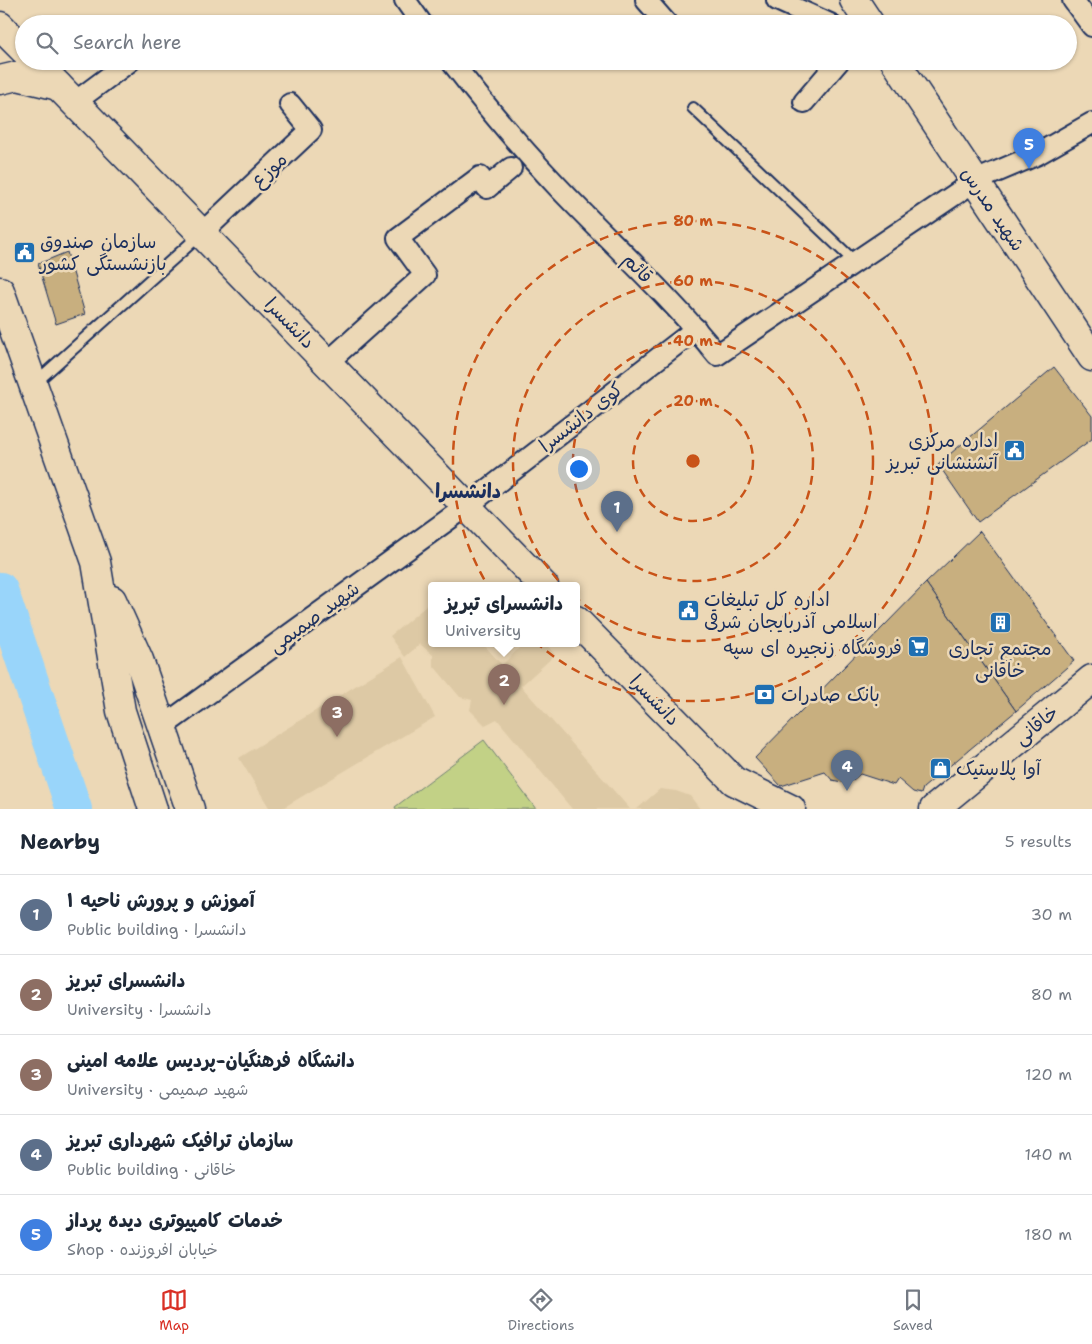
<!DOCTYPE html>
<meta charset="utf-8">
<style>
:root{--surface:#fff;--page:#f2f2f3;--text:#1f2937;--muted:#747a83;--line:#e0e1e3;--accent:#d93025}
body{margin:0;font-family:"Shantell Sans","Playpen Sans Arabic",sans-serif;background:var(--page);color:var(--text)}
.you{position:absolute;left:578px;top:468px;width:18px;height:18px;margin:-12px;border:4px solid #fff;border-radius:50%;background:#1a73e8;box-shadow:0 0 0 8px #1a73e833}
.badge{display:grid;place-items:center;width:32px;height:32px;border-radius:50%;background:var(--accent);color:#fff;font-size:16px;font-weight:700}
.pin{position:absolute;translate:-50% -41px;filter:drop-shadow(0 1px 2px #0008)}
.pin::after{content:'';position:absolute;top:26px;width:18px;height:15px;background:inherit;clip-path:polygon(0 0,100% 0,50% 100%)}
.popup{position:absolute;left:428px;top:582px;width:152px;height:65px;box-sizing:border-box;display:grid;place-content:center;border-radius:5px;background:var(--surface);filter:drop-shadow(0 1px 4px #0005);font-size:16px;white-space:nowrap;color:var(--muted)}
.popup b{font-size:19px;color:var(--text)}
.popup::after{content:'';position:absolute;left:50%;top:100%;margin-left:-10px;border:10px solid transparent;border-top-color:var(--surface)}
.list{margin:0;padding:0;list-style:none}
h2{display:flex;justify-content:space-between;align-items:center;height:65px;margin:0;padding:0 20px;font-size:21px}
h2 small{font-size:16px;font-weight:400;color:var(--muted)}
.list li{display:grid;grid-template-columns:32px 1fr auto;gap:15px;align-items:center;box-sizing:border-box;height:80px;padding:0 20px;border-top:1px solid var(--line)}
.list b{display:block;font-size:19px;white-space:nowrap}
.list p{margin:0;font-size:16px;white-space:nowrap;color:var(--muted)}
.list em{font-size:16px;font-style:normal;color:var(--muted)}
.icon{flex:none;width:28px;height:28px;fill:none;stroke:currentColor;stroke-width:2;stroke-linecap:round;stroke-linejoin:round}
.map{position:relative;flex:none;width:1092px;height:809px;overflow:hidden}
.search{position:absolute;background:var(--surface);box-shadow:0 1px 4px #0004;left:15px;right:15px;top:15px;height:55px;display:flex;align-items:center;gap:12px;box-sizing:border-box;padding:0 18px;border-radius:28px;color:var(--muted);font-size:19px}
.sheet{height:465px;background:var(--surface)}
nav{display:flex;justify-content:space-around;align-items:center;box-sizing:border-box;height:70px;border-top:1px solid var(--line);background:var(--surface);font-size:14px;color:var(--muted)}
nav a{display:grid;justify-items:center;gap:2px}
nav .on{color:var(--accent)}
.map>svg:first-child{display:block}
</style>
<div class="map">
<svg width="1092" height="809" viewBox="0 0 1092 809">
<rect width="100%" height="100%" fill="#ecd8b6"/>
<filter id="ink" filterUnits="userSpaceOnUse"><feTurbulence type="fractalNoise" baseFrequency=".02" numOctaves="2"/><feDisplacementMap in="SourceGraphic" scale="10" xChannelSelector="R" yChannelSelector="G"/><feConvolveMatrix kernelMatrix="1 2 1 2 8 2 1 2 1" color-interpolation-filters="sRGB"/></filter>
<g filter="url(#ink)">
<!-- built -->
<g fill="#ddc9a5">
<path d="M431 602 432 644H483L502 665 523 644H546L555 655 521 686 630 809H572L497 719 485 725 470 710 472 700 460 697 433 665V655L420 644 405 657 390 636Z"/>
<path d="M402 657 435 717 281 809H270L239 758Z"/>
<path d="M660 789 676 791 690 796 700 809H637Z"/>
</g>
<!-- green -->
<path fill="#c2d186" stroke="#6e8072" d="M484 740 536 809H396L395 807Z"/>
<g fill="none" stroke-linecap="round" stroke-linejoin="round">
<!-- river -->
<path stroke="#99d5fa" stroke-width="36" d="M0 590 74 809"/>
</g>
<!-- building -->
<g fill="#c8af7f" stroke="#1b2f5e">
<path d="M67 252 85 314 56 324 38 264Z"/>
<path d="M1054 367 1092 416V439L978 522 938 464Z"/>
<path d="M980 531 1074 661 1016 711 926 583Z"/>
<path d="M926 583 1016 711 923 788 921 794 913 792 898 779 894 785 860 774 853 780 842 782 832 780 825 772 781 786 755 758Z"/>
</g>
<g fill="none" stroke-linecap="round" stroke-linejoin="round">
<defs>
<g id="lane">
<path d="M693 108 855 262"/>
<path d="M35 383 201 234"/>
</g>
<g id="street">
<path d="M405 0 422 24"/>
<path d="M646 0 667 24"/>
<path d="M777 0 830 24"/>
<path d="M1073 0 1092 26"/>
<path d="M451 61C484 104 520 147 557 186 611 243 669 295 717 355L975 181 1036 155 1092 123"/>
<path d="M75 102 130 61"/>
<path d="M804 102 839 61"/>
<path d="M202 233 311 130 290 104"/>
<path d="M328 362 425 275 398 238 480 177 487 188 511 168"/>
<path d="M162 727 467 506 696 329"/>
</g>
<g id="secondary">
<path d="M854 0 870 24"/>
<path d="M0 26 24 50"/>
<path d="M34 61 544 586"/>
<path d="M895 61 1092 357"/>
<path d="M0 80 17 76 58 86"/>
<path d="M576 620 734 781 791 809"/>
</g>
<path id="primary" d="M934 809 1092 679"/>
<g id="highway">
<path d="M0 291 96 562 121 711 153 809"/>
<path d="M112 600 139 660 190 809"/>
</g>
</defs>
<!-- lane casing -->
<use href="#lane" stroke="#1b2f5e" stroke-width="14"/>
<!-- street casing -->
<use href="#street" stroke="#1b2f5e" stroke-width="24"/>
<!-- secondary casing -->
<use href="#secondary" stroke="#1b2f5e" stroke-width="31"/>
<!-- primary casing -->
<use href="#primary" stroke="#1b2f5e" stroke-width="31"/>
<!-- highway casing -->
<use href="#highway" stroke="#1b2f5e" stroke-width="31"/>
<!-- lane -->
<use href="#lane" stroke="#ecd8b6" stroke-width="10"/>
<!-- street -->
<use href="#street" stroke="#ecd8b6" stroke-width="20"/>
<!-- secondary -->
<use href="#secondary" stroke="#ecd8b6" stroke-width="28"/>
<!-- primary -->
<use href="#primary" stroke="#ecd8b6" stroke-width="28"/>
<!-- highway -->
<use href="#highway" stroke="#ecd8b6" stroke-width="28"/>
</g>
</g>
<!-- distance rings -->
<g fill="none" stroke="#c95318" stroke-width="2.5" stroke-dasharray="9 6">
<circle cx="693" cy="461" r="60"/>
<circle cx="693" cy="461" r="120"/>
<circle cx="693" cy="461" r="180"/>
<circle cx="693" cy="461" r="240"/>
</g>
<!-- icons -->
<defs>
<symbol id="civic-square" viewBox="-11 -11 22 22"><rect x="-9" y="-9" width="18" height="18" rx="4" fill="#1f6fb2" stroke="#ecd8b6"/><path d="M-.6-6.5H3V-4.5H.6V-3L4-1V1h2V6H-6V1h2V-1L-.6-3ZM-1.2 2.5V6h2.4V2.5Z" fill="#fff"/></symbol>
<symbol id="building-square" viewBox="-11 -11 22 22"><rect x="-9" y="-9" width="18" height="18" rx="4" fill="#1f6fb2" stroke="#ecd8b6"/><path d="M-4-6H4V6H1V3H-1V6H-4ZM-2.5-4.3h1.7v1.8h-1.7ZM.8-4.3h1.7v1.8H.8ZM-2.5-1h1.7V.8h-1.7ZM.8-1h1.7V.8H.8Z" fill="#fff"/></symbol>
<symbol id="supermarket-square" viewBox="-11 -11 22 22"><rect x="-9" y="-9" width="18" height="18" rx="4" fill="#1f6fb2" stroke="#ecd8b6"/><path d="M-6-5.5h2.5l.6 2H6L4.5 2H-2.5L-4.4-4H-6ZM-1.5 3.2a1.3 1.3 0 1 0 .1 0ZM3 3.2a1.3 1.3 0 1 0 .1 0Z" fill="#fff"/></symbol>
<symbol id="bank-square" viewBox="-11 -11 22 22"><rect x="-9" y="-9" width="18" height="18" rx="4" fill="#1f6fb2" stroke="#ecd8b6"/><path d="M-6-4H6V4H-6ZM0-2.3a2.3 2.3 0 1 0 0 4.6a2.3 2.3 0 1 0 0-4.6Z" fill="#fff"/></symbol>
<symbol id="shop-square" viewBox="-11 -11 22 22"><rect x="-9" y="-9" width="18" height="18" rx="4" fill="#1f6fb2" stroke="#ecd8b6"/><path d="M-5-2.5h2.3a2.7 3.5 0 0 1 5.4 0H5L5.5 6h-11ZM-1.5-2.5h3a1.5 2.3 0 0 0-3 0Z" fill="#fff"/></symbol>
</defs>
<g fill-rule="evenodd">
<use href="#civic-square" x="12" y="240" width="25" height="25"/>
<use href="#civic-square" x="1002" y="438" width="25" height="25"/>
<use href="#civic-square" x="676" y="598" width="25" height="25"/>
<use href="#building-square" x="988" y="610" width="25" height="25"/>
<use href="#supermarket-square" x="906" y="634" width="25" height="25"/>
<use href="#bank-square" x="752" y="682" width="25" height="25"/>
<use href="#shop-square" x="928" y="756" width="25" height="25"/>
</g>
<g text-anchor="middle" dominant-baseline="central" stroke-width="5" stroke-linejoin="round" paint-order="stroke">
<!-- street labels -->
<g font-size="19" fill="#1b2f5e" stroke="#ecd8b6">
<text transform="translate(269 170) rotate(-43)">موزع</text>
<text transform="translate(993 209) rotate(56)">شهید مدرس</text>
<text transform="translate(638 268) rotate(46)">قائم</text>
<text transform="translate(290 323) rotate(46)">دانشسرا</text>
<text transform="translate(581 417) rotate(-38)">کوی دانشسرا</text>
<text transform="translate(314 617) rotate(-36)">شهید صمیمی</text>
<text transform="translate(655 700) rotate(46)">دانشسرا</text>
<text transform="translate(1036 725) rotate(-39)">خاقانی</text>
</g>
<!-- poi labels -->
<g font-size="19" fill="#1b2f5e" stroke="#ecd8b6" text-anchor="start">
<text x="40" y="241">سازمان صندوق<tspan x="40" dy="22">بازنشستگی کشور</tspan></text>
<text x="998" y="440" text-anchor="end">اداره مرکزی<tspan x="998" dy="22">آتشنشانی تبریز</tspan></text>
<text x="704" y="599">اداره کل تبلیغات<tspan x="704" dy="22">اسلامی آذربایجان شرقی</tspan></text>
<text x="902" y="647" text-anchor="end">فروشگاه زنجیره ای سپه</text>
<text x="1000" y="648" text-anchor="middle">مجتمع تجاری<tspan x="1000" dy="22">خاقانی</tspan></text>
<text x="781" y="694">بانک صادرات</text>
<text x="956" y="768">آوا پلاستیک</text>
</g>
<!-- neighbourhood labels -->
<g font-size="20" font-weight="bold" fill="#1b2f5e" stroke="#ecd8b6">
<text x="468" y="491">دانشسرا</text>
</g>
</g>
<circle cx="693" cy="461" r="8" fill="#c95318" stroke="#ecd8b6" stroke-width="2.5"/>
<g font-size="15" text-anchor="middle" font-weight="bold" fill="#c95318" stroke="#ecd8b6" stroke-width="5" stroke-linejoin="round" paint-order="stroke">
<text x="693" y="226">80 m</text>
<text x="693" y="286">60 m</text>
<text x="693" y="346">40 m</text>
<text x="693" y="406">20 m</text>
</g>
</svg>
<div class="you"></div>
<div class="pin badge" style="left:617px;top:532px;background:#5c6f8a">1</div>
<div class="pin badge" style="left:504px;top:705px;background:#8d6e63">2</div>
<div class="popup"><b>دانشسرای تبریز</b>University</div>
<div class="pin badge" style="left:337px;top:737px;background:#8d6e63">3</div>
<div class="pin badge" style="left:847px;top:791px;background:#5c6f8a">4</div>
<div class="pin badge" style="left:1029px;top:169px;background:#3f7fe0">5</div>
<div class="search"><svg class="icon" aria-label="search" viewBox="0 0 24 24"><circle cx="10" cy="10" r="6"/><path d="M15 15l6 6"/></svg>Search here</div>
</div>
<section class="sheet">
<h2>Nearby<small>5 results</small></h2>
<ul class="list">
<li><span class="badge" style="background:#5c6f8a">1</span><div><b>آموزش و پرورش ناحیه ۱</b><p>Public building · دانشسرا</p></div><em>30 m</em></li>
<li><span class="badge" style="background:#8d6e63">2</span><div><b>دانشسرای تبریز</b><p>University · دانشسرا</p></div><em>80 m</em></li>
<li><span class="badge" style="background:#8d6e63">3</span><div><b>دانشگاه فرهنگیان-پردیس علامه امینی</b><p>University · شهید صمیمی</p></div><em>120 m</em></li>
<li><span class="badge" style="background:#5c6f8a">4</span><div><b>سازمان ترافیک شهرداری تبریز</b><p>Public building · خاقانی</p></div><em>140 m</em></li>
<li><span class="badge" style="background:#3f7fe0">5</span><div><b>خدمات کامپیوتری دیده پرداز</b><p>Shop · خیابان افروزنده</p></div><em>180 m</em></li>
</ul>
</section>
<nav>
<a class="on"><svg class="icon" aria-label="map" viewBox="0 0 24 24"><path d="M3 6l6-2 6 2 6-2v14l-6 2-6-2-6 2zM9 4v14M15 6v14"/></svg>Map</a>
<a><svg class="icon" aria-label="directions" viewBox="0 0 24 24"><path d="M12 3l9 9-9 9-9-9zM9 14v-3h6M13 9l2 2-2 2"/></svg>Directions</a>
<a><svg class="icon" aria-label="saved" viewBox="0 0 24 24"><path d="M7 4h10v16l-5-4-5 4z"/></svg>Saved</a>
</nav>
